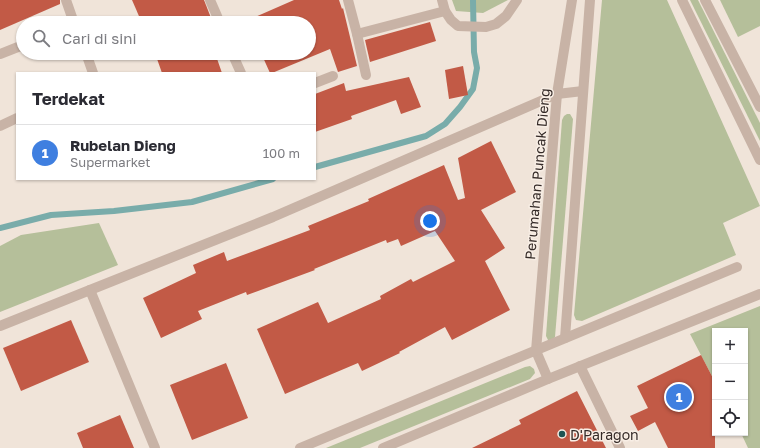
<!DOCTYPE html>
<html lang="id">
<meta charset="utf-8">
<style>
:root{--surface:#fff;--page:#f7f7f7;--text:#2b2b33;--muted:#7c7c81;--line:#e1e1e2;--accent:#1e5453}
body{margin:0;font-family:"Golos Text",sans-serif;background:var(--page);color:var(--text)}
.controls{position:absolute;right:12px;bottom:12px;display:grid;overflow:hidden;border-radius:0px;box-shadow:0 1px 3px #0004}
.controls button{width:36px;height:36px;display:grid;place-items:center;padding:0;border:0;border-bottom:1px solid var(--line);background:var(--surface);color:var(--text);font:20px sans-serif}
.you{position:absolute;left:430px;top:221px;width:14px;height:14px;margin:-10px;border:3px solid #fff;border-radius:50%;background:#1a73e8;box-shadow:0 0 0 6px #1a73e833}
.badge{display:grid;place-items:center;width:26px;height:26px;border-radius:50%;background:var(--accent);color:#fff;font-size:13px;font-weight:700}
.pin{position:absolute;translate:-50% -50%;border:2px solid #fff;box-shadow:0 1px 4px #0006}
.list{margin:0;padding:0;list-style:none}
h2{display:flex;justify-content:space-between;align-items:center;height:52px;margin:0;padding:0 16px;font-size:17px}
h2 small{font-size:13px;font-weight:400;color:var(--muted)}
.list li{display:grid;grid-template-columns:26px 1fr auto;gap:12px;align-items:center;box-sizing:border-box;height:56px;padding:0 16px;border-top:1px solid var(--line)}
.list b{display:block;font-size:15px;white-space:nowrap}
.list p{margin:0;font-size:13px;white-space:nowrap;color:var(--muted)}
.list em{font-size:13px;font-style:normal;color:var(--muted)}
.icon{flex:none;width:22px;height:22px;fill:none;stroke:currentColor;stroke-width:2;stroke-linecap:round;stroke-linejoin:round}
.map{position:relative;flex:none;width:760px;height:448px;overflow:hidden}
.search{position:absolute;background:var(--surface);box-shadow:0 1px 3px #0004;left:16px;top:16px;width:300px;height:44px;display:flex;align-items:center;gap:10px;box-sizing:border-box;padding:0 14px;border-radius:22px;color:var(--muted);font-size:15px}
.panel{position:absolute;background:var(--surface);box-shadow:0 1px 3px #0004;left:16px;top:72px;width:300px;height:108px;border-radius:0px}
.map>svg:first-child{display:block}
</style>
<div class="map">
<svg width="760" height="448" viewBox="0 0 760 448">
<rect width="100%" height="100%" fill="#f0e4d9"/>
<!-- green -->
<g fill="#b5bf9a">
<path d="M452 0H508L483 13 456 11Z"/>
<path d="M602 0H667L760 206 723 223 736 255 582 321 576 320 574 315Z"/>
<path d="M690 0H698L760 123V141Z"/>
<path d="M720 0H760V26L738 37Z"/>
<path d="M567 114H570L573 119 555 337 553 340H548L546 336 562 120 564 116Z"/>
<path d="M99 223 118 265 0 312V246L21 235Z"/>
<path d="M760 306V448H748L741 433H745V331H715V382L690 334Z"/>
<path d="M530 366 534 369 535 373 530 379 360 448H326L525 367Z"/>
</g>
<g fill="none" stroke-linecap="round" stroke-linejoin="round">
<!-- stream -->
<g stroke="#79acaa" stroke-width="6">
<path d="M315 167 426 136 445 124 460 107 473 89 477 68 474 52 473 0"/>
<path d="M0 228 51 215 114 211 192 202 273 179"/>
</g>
</g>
<!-- building -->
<g fill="#c25a46">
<path d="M0 0H60V4L0 30Z"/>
<path d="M132 0H204L213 23H142Z"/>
<path d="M294 0H339L342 9 343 8 357 66 338 72 330 49 272 73H270L261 53H309V23H255L253 18Z"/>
<path d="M430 22 436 41 370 62 365 40Z"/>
<path d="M148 53H215L222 73H162L156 56 150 59Z"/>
<path d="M463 66 468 95 449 99 445 70Z"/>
<path d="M409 77 421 107 401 114 396 100 351 116 352 119 315 132V94L344 83 346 91Z"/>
<path d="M491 141 516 192 481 210 505 248 485 261 510 310 452 340 445 327 399 352 400 353 362 371 358 363 285 394 257 329 318 302 328 323 381 299 380 296 411 279 413 282 455 261 435 231 401 246 398 239 387 243 386 240 314 269 315 270 247 295 246 292 198 311 202 319 161 338 143 298 196 273 193 265 224 252 227 261 310 230 308 226 369 201 368 199 444 165 458 200 465 198 458 158Z"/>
<path d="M71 320 89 362 21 391 3 348Z"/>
<path d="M701 355 715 382V448H668L655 422 638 431 630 416 648 408 637 386Z"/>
<path d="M226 363 248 418 192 440 170 385Z"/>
<path d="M577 391 606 448H472L521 424 519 420Z"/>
<path d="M120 415 134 448H83L77 433Z"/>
</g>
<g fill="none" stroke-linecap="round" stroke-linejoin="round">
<!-- minor -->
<g stroke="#c8b3a6" stroke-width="10">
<path d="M66 0 74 23"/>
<path d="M210 0 220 23"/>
<path d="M348 0 357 34 445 11"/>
<path d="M442 0 445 11 451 20 458 26 486 27 496 24 506 16 517 0"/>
<path d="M682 0 760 160"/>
<path d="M705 0 760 107"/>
<path d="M357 34 366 75"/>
<path d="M86 53 93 73"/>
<path d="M232 53 241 73"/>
<path d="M0 54 23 45"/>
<path d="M315 83 333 76"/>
<path d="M0 126 17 118"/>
<path d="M90 290 273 217 557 94 583 91"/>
<path d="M0 326 90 290 155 448"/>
<path d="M565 338 590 0"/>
<path d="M580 366 620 448"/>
<path d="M548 379 536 351 557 94 572 0"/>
<path d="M300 448 737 267"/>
<path d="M383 448 548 379 760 294"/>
</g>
</g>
<!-- markers -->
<circle fill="#1e5453" stroke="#f8eee5" stroke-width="1.5" cx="562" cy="434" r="4"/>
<g text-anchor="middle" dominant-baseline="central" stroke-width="3" stroke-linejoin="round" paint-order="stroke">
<!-- street labels -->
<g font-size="14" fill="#342a27" stroke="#f8eee5">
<text transform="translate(537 174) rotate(-85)">Perumahan Puncak Dieng</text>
</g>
<!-- poi labels -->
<g font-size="14" fill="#342a27" stroke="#f8eee5" text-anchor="start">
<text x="570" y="434">D'Paragon</text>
</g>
</g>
</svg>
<div class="controls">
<button>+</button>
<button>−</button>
<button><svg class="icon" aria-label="locate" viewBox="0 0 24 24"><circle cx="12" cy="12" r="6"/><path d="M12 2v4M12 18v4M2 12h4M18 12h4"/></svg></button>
</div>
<div class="you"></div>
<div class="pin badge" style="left:679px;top:397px;background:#3f7fe0">1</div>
<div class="search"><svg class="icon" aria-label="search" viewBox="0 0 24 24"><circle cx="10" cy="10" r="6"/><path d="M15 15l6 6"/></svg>Cari di sini</div>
<section class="panel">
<h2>Terdekat<small></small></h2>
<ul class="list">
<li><span class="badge" style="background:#3f7fe0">1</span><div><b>Rubelan Dieng</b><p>Supermarket</p></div><em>100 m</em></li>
</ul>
</section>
</div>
